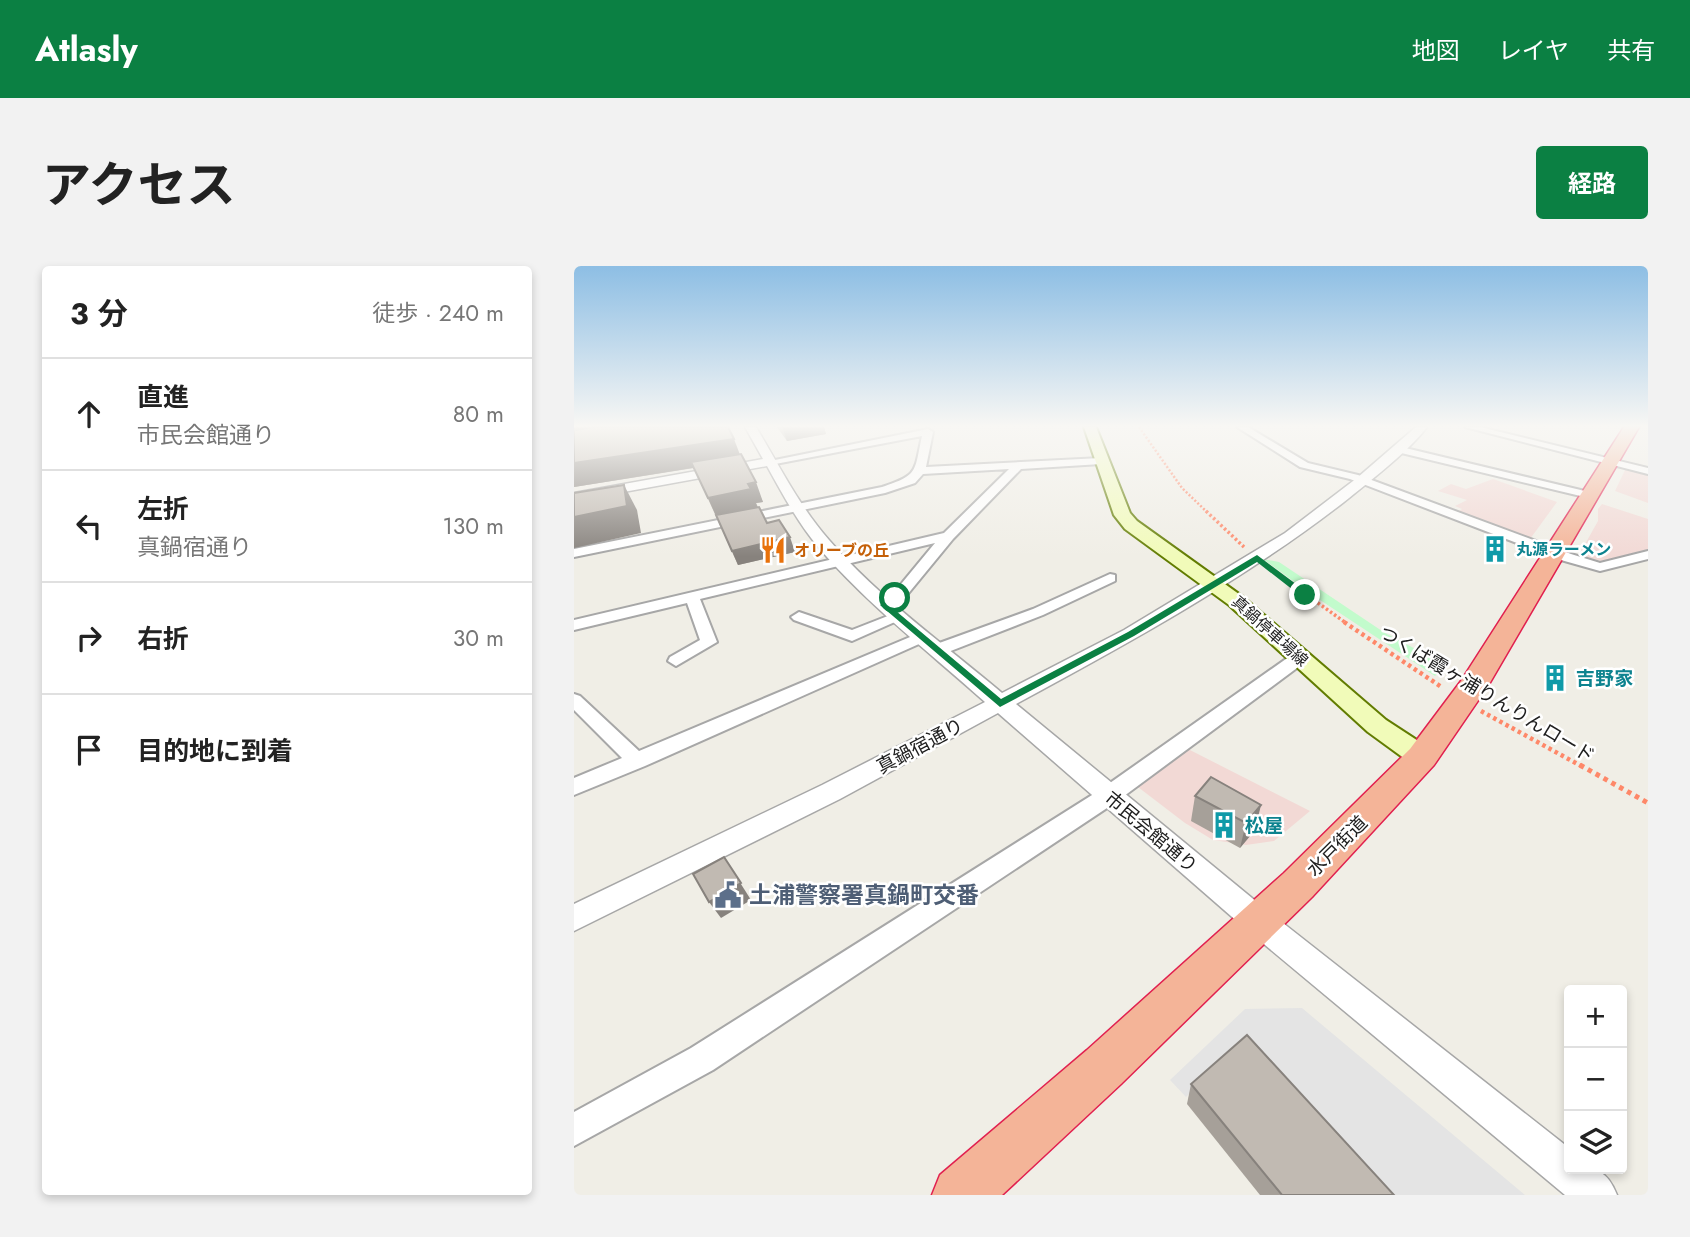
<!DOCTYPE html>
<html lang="ja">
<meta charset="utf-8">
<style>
:root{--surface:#fff;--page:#f2f2f2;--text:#222;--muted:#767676;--line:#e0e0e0;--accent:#0b8043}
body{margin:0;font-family:Jost,"Noto Sans JP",sans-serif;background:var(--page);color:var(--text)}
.controls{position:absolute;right:21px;bottom:21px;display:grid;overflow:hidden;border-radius:7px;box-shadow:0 4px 10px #0003}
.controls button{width:63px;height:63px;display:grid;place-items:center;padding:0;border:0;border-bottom:2px solid var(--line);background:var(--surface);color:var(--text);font:35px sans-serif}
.stop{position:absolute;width:21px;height:21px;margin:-16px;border:5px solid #0b8043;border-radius:50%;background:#fff}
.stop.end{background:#0b8043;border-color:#fff;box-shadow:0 2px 7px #0008}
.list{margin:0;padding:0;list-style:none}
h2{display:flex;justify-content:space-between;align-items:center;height:91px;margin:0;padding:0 28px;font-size:30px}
h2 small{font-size:23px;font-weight:400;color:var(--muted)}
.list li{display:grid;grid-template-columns:46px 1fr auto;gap:21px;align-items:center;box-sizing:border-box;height:112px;padding:0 28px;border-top:2px solid var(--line)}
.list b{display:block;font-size:26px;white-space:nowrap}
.list p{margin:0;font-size:23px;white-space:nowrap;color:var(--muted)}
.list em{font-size:23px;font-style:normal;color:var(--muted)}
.icon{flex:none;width:38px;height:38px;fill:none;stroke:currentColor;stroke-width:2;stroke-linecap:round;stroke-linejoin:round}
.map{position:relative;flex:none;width:1074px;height:929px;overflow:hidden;border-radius:7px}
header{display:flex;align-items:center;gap:42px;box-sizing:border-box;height:98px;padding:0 35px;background:var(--accent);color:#fff}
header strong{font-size:33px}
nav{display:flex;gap:38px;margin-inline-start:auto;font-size:24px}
.intro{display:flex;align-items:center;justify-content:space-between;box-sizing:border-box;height:168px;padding:0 42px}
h1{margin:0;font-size:49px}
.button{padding:18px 32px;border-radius:7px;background:var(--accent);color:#fff;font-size:24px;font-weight:700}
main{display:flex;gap:42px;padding:0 42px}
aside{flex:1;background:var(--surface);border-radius:7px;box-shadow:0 4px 10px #0003}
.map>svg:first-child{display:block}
</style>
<header>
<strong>Atlasly</strong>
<nav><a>地図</a><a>レイヤ</a><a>共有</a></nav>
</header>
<div class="intro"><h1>アクセス</h1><a class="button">経路</a></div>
<main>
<aside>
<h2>3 分<small>徒歩 · 240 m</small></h2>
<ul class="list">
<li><svg class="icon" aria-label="ahead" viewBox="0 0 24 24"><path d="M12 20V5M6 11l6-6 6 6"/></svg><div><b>直進</b><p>市民会館通り</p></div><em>80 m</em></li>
<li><svg class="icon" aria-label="left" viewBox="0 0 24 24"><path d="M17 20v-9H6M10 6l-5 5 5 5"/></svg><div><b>左折</b><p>真鍋宿通り</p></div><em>130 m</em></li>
<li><svg class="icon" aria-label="right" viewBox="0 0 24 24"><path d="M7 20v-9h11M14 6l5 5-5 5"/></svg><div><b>右折</b></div><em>30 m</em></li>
<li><svg class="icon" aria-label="arrive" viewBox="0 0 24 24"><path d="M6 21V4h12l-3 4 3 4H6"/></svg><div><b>目的地に到着</b></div></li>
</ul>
</aside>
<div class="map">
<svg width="1074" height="929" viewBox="0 0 1074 929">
<rect width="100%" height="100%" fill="#f0eee6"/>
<!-- commercial -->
<g fill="#f2d9d5">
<path d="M1052 202 1074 208V237L1041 225Z"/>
<path d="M919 213 983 236 956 273 882 247 888 243 881 240 893 234 864 225 877 218 892 223Z"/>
<path d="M1028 238 1074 253V285L1031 296 1005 289 1024 255V243Z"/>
<path d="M612 482 736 545 700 575 672 579 639 574 611 557 560 518Z"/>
</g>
<!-- park -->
<path fill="#c2fbcc" d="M689 293 705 296 811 367 872 399 861 410 737 328Z"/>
<!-- parking -->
<path fill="#e4e4e4" d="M728 742 951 929H819L667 778 612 831 596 814 671 743Z"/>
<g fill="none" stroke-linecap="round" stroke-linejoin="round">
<defs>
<g id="minor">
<path d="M663 161H674L734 197 784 209 997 288 1026 297 1074 285V293L1026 305 987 294 776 213 726 201Z"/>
<path d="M891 161H906L1074 202V208Z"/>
<path d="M354 163 359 166 352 201 527 192 532 195 527 198 447 203 379 273 333 329 316 342H306L303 339 323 323 361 277 126 333 143 376 102 400 94 395 96 391 126 374 113 337 0 364V354L370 267 435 203 349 208 341 217 311 227 0 291V283L308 221C345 209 340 206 348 170L196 199 191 196Z"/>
<path d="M823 180 1015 226 1021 229 1015 232 819 185 818 183Z"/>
<path d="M536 308 541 309V315L469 349 369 388 363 389 355 384 357 380 459 343Z"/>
<path d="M225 346 278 364 324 346 332 351 278 375 220 354 217 351Z"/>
<path d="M348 366 356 371 354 374 71 500 0 529V512L48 492 0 444V428L6 430 65 485Z"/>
<path d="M725 387 733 392 731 396 542 536 139 804 0 880V846L117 782 526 524 719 388Z"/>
</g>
<path id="tertiary" d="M171 161H182C205 199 225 240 255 274 305 332 370 378 428 427L550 364 711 267 783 212 842 161H853C835 185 795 216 770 236 668 315 555 377 442 438L695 646 995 882V903C1022 903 1032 902 1043 929H991L673 664 424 447 266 533 0 665V638L248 519 411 436C355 386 294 339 245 282 224 257 209 229 193 200L0 235V227L189 193Z"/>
<path id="secondary" d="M510 161H522L556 247 563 255 669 331 812 454 858 484 862 491 858 498 848 501 838 498 794 466 655 339 551 263 540 249Z"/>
<path id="trunk" d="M1050 161H1065L914 420 860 499 738 631 547 818 428 929H358L366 909 513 784 710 607 836 483 887 415Z"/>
</defs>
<!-- minor casing -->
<use href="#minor" stroke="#a7a7a7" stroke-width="4"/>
<!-- tertiary casing -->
<use href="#tertiary" stroke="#a7a7a7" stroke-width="3"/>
<!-- secondary casing -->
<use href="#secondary" stroke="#627c01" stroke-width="4"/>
<!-- trunk casing -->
<use href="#trunk" stroke="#e1204f" stroke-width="3"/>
<!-- path-far3 -->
<path stroke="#fe8869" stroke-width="2.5" stroke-dasharray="2 2" stroke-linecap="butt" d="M565 161 608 222 634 247"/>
<!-- path-far2 -->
<g stroke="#fe8869" stroke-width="3.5" stroke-dasharray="2.5 2.5" stroke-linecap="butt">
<path d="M632 245 670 281"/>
<path d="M695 302 772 357"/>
</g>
<!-- path-far1 -->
<g stroke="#fe8869" stroke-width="4.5" stroke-dasharray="3.5 3.5" stroke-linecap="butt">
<path d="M770 356 869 422"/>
<path d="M907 445 1009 501"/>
</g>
<!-- path -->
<path stroke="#fe8869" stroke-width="5" stroke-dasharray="4.5 4.5" stroke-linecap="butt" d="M1006 499 1074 537"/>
<!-- minor -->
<use href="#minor" fill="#fff" fill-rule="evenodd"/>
<!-- tertiary -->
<use href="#tertiary" fill="#fff" fill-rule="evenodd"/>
<!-- secondary -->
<use href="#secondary" fill="#f1fbb9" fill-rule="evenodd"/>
<!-- trunk -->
<use href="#trunk" fill="#f4b498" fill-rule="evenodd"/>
</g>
<!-- wall -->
<g fill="#a6a099">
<path d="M0 161 165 188 189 236 182 237 184 241 193 257 221 286 164 299 120 202 0 221Z"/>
<path d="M203 161H250L252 168 213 175Z"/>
<path d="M637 511 681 564 666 582 617 555 621 530Z"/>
<path d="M617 818 820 929H686L613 838Z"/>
</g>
<!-- shaded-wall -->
<g fill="#87827d">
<path d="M0 161H83L0 176Z"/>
<path d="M208 161H250L252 168 213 175Z"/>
<path d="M160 173 168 194 0 221V197Z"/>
<path d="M182 216 189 236 182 237 184 243 143 252 134 232Z"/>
<path d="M50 219 63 244 67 267 0 282V251Z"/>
<path d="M216 271 221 286 164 299 158 285Z"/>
<path d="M687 539 681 564 666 582 672 557Z"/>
<path d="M150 591 177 634 147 652 135 636Z"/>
</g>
<!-- building -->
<g fill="#c1bab2" stroke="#87827d" stroke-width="2">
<path d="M21 161H154L160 173 0 197V164Z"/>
<path d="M167 188 182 216 174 218 177 223 134 232 117 196Z"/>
<path d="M50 219 53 240 0 251V227Z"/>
<path d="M185 241 193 257 205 254 216 271 158 285 142 249Z"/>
<path d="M637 511 687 539 672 557 621 530Z"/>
<path d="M150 591 167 617 135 636 119 608Z"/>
<path d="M673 769 820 929H708L617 818Z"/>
</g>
<!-- sky -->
<linearGradient id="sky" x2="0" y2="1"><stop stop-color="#8dbee4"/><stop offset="0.55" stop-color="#f8f7f4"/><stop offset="1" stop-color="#f8f7f4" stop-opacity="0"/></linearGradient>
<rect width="1074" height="291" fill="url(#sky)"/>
<!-- route -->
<path fill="#0b8043" d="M683 289 734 327V331H728L683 296 560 370 426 441 306 339 318 330H324V334L316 340 427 433 554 366Z"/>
<!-- icons -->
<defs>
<symbol id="building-bare" viewBox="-9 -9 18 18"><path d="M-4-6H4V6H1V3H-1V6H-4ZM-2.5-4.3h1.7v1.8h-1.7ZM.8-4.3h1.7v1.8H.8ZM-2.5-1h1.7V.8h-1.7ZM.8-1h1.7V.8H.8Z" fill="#0f9aa8" stroke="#fff" stroke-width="2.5" paint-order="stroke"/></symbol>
<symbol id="restaurant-bare" viewBox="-9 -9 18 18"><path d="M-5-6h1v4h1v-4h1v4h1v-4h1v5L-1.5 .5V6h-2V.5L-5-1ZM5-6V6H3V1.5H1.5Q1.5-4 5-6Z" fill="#e8710a" stroke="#fff" stroke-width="2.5" paint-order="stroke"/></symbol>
<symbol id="civic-bare" viewBox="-9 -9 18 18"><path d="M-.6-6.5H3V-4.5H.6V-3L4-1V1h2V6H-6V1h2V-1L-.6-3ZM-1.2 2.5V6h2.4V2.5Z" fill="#5c6f8a" stroke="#fff" stroke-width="2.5" paint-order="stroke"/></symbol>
</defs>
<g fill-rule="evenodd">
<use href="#building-bare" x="902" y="264" width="38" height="38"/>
<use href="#restaurant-bare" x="180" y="265" width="38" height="38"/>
<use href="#building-bare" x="962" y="393" width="38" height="38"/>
<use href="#building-bare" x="631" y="540" width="38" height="38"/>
<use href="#civic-bare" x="135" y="610" width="38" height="38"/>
</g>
<g text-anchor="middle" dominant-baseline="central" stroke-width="5" stroke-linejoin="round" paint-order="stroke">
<!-- far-culture labels -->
<g font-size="16" font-weight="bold" fill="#0d838f" stroke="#fff" text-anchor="start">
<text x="942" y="283">丸源ラーメン</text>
</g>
<!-- far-food labels -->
<g font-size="16" font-weight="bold" fill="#c56008" stroke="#fff" text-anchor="start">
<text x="220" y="284">オリーブの丘</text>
</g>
<!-- far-street labels -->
<g font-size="16" fill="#202020" stroke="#fff">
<text transform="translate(696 365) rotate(42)">真鍋停車場線</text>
</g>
<!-- culture labels -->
<g font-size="19" font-weight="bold" fill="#0d838f" stroke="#fff" text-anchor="start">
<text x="1002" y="412">吉野家</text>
<text x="671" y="559">松屋</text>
</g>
<!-- street labels -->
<g font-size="19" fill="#202020" stroke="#fff">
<text transform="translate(913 428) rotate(31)">つくば霞ヶ浦りんりんロード</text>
<text transform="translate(346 480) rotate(-28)">真鍋宿通り</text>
<text transform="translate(577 566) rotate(40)">市民会館通り</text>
<text transform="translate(763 580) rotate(-45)">水戸街道</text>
</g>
<!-- near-service labels -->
<g font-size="23" font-weight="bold" fill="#4e5e75" stroke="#fff" text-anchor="start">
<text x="175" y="629">土浦警察署真鍋町交番</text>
</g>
</g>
</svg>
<div class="controls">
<button>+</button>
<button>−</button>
<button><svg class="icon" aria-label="layers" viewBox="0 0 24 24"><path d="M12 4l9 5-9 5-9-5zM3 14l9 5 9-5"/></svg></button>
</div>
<div class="stop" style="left:321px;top:332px"></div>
<div class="stop end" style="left:731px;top:329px"></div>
</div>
</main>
